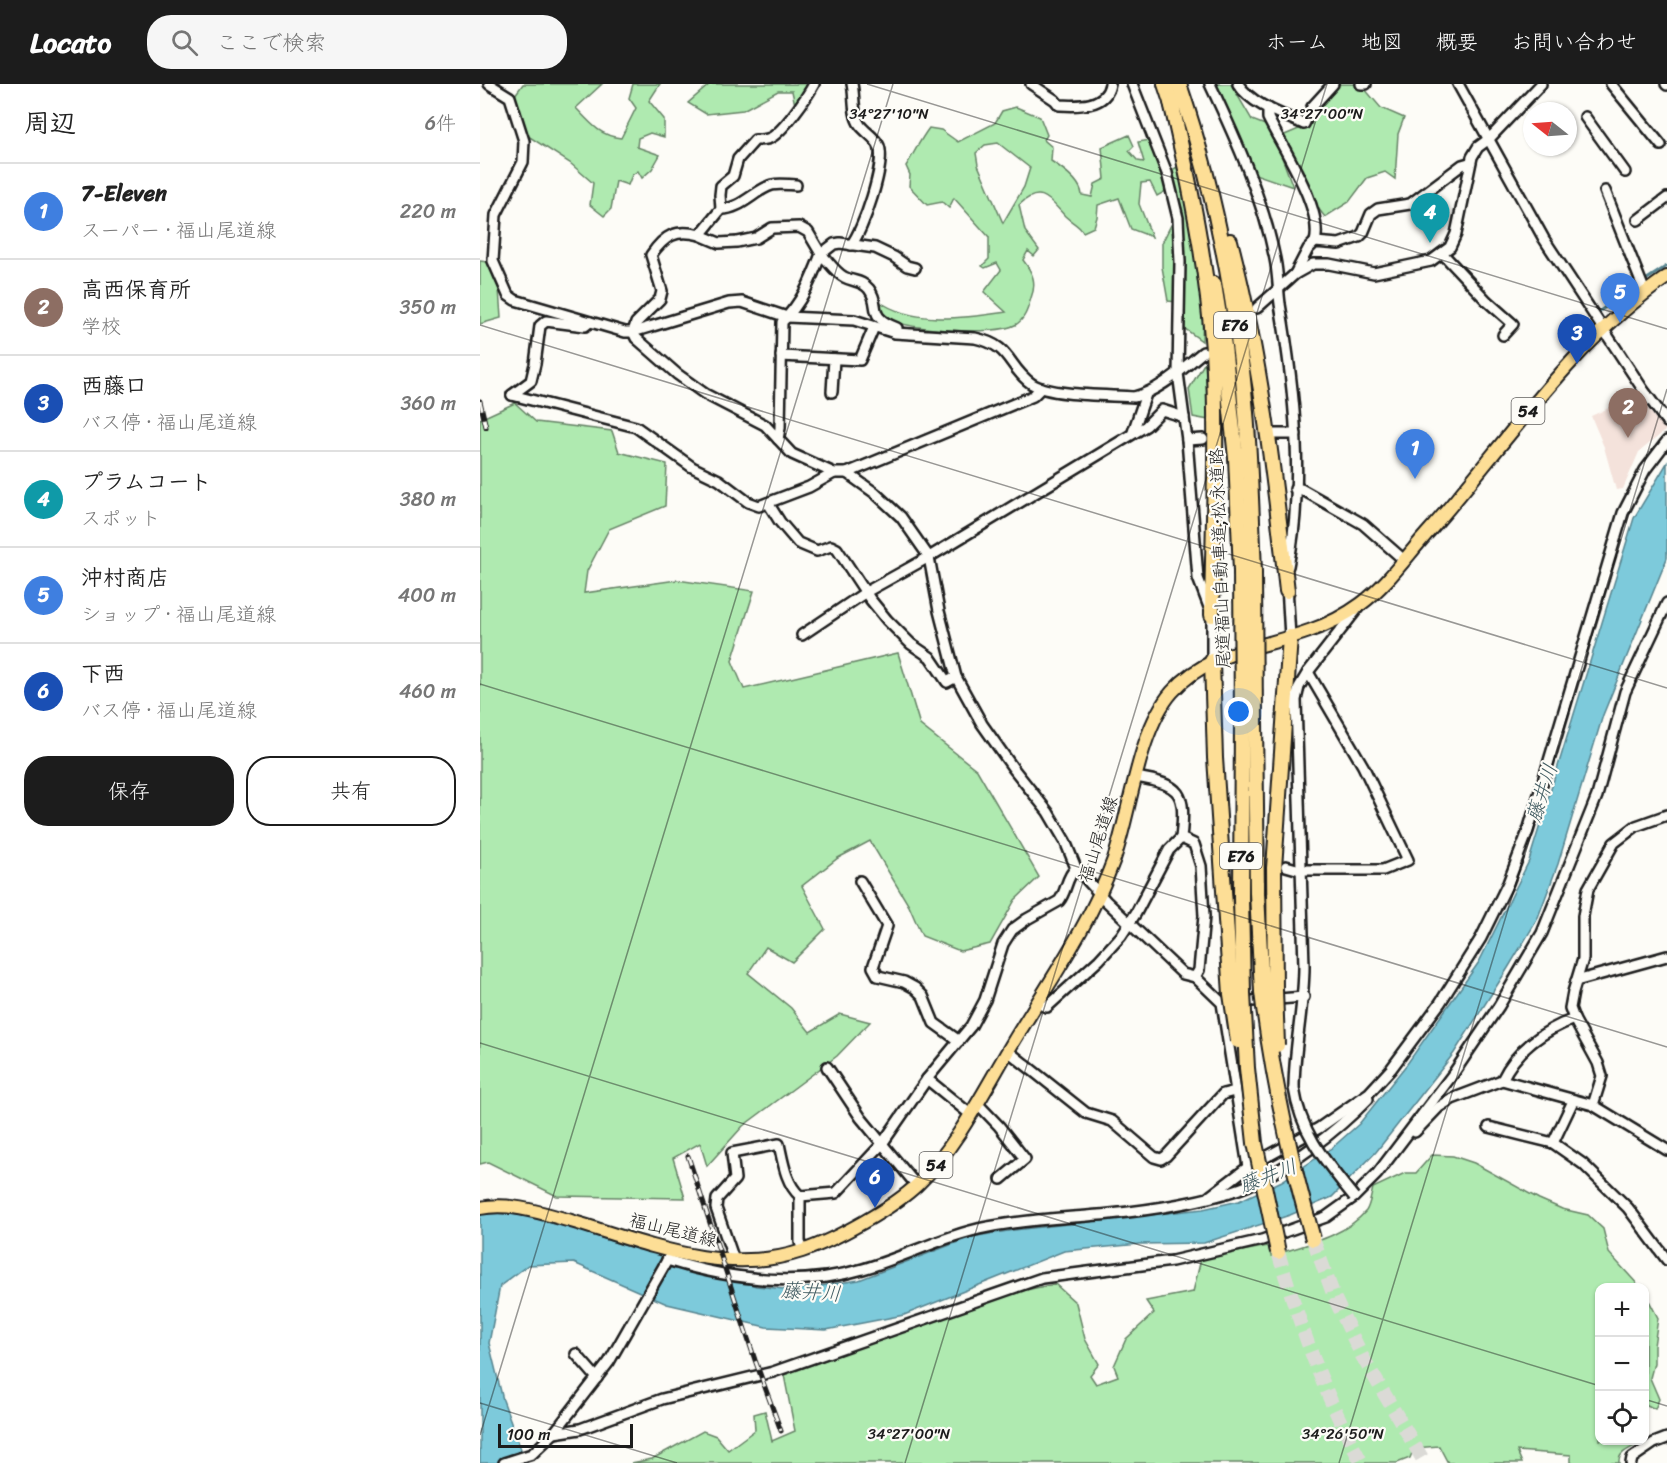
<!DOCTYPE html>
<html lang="ja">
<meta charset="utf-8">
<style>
:root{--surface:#fff;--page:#f6f6f6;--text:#222;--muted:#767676;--line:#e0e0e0;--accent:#1c1c1c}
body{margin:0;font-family:Sriracha,"Klee One",sans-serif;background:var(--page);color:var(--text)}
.controls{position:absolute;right:18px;bottom:18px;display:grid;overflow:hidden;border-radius:12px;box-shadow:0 2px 4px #0004}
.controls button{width:54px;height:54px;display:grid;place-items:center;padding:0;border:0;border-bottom:2px solid var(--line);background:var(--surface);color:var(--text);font:30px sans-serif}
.compass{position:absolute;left:1043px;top:18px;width:54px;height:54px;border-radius:50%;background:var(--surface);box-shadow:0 2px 4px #0004;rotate:287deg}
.scale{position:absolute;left:18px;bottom:15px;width:135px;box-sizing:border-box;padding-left:6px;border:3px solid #1c1c1c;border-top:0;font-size:16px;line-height:21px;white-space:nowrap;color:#1c1c1c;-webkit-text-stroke:4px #fdfcf7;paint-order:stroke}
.you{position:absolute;left:759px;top:628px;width:21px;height:21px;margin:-15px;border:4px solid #fff;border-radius:50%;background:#1a73e8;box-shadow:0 0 0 9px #1a73e833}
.badge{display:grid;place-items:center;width:39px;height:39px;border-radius:50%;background:var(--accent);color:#fff;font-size:20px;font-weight:700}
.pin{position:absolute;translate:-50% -50px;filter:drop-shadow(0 2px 3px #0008)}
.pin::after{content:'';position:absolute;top:32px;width:21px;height:18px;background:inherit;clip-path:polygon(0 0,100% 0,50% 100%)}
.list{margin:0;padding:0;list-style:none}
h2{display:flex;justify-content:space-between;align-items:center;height:78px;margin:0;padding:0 24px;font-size:26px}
h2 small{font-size:20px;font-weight:400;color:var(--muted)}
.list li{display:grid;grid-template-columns:39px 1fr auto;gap:18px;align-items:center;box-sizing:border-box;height:96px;padding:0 24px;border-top:2px solid var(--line)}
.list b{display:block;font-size:22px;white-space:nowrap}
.list p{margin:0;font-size:20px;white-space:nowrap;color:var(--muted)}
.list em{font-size:20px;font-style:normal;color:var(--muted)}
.actions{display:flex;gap:12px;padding:18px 24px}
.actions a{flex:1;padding:14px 0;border:2px solid var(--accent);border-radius:24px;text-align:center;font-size:21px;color:var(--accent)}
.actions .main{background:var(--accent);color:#fff}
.icon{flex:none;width:33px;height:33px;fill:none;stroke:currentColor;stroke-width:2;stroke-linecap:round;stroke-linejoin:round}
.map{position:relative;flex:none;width:1187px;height:1379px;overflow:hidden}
header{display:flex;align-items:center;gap:36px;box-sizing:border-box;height:84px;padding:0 30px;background:var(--accent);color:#fff}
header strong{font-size:28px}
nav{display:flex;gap:33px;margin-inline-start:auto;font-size:21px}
.search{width:420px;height:54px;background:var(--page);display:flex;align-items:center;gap:15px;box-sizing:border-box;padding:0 21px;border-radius:24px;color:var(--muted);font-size:22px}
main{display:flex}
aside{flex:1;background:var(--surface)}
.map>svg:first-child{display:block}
</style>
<header>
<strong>Locato</strong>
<div class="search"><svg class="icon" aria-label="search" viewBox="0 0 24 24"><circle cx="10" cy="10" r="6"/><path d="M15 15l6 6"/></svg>ここで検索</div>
<nav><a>ホーム</a><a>地図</a><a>概要</a><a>お問い合わせ</a></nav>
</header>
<main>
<aside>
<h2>周辺<small>6件</small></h2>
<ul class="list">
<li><span class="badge" style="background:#3f7fe0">1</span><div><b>7-Eleven</b><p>スーパー · 福山尾道線</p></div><em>220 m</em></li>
<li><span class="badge" style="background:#8d6e63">2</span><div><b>高西保育所</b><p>学校</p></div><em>350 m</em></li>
<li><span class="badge" style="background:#1a4fb4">3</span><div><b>西藤口</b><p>バス停 · 福山尾道線</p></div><em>360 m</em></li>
<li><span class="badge" style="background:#0f9aa8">4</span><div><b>プラムコート</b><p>スポット</p></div><em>380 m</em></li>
<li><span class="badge" style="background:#3f7fe0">5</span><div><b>沖村商店</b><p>ショップ · 福山尾道線</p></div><em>400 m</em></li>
<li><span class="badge" style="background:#1a4fb4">6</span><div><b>下西</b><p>バス停 · 福山尾道線</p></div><em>460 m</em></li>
</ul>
<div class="actions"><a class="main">保存</a><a>共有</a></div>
</aside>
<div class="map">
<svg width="1187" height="1379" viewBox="0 0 1187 1379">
<rect width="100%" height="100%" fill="#fdfcf7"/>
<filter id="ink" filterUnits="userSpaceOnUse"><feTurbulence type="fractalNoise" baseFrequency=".0167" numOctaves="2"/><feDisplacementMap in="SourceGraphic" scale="12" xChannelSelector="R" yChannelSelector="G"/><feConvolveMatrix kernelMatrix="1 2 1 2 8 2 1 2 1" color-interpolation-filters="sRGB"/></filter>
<g filter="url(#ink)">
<!-- built -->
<path fill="#f4e2db" d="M1160 310 1172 330 1186 346 1159 368 1143 405 1136 406 1124 363 1111 332Z"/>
<!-- green -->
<g fill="#afeab0" stroke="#668366" stroke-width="1.5" fill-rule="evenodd">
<path d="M43 0H122L96 24C110 39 120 52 141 54L156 24 149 14 153 0H180L169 17 184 35V53L170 49 158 54 157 63 180 71 172 85 162 94 158 87 152 91 148 101 136 97 131 125 124 132 110 121 113 99 90 79 45 50 35 11Z"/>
<path d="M230 0H330L323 12 315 21 312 7H298L263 26 226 30 208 19Z"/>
<path d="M737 0H751L772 36 785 41 794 52 813 103 775 90Z"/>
<path d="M855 0H875L884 4 901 24 924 34 918 50 915 95 905 88 887 94 869 118 845 133 834 119 800 53 826 42 833 25Z"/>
<path d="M536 23 560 33 567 51 564 56 572 63 571 77C582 84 601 97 602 111L612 113 615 100 625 95 622 63 649 51 654 62 649 67 658 77 664 78 658 58 670 56 686 107 677 112 670 98 661 99 659 120 672 153 651 145 639 114 618 121 617 133 614 143 603 148C598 140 591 138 585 132 570 116 561 100 539 121L545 147 559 166 554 172 548 167 543 176C553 189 557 199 551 214 548 224 545 236 535 241 516 252 427 246 408 235 400 231 398 224 397 216 433 242 484 234 526 228L504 208 521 186 517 179 505 184 502 182 509 175V153L474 114 469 124 462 118 447 121 429 102 430 91 426 82C434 69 440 56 449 44L461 46 478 58 515 39 522 27ZM518 59 550 84 544 103 523 139 498 81 496 69 505 61Z"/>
<path d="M697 83C712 135 725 204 722 257L704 244 703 128 690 87Z"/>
<path d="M691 141H695L697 218 688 217 682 183V159Z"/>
<path d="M0 177 7 178 19 205 21 234 0 240Z"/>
<path d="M725 278 729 336 713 333 709 305Z"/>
<path d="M35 319 56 338 132 347 139 368 187 380 185 422 129 445 107 487 104 509 197 496 274 507 252 577 264 605 418 569 440 641 497 686 559 793 535 816 510 860 480 867 442 852 429 822 390 757 358 774 322 802 345 845 312 878 286 863 268 889 311 924 330 948 360 930 390 938 357 972 263 1042 227 1082 220 1059 193 1074 205 1114 77 1112 8 1078 0 1080V335Z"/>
<path d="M952 1071 973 1072 994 1079 1059 1115 1082 1125 1108 1131 1123 1145 1129 1169 1160 1203 1120 1204V1356L1157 1357 1158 1360C1150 1365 1138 1368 1139 1379H1091V1371L1037 1367 1042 1379H968L959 1362 934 1364 930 1374 917 1379H151L172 1375 223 1347 236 1352 248 1366 275 1346 274 1330 285 1327 292 1357 315 1347 304 1291 526 1210 575 1200 596 1219 605 1255 619 1280 610 1291 616 1300 638 1292 634 1282 646 1255 674 1229 666 1217 713 1208 721 1175 788 1162 791 1172C823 1161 863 1154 886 1127 890 1121 891 1111 893 1104L925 1089H936Z"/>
<path d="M1165 1209 1178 1234 1174 1262V1279L1170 1294 1179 1315 1175 1325 1165 1320Z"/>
</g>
<!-- water -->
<path fill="#7dcadb" stroke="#56848f" stroke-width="1.5" d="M1187 379V474L1123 631 1078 780 1057 836 1028 884 974 969 896 1068 852 1113 810 1131 724 1159 660 1160 584 1167 424 1231 346 1246 286 1243 187 1220 94 1179 48 1181 20 1202 9 1259 23 1316 46 1379H0V1130L25 1129 66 1135 140 1160 180 1170 276 1202 314 1206 379 1196 491 1153 534 1146 723 1125 759 1117 802 1097 853 1063 879 1040 927 980 999 878 1049 777 1154 434Z"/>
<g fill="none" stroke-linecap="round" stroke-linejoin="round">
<!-- stream -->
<g stroke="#56848f" stroke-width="3">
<path d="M1164 197 1187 182"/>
<path d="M1118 228 1159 201"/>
</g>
<!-- minor-tunnel -->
<g stroke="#dbdad6" stroke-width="9" stroke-dasharray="9 4.5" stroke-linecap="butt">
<path d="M731 354 792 350"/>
<path d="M733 781 799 782"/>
</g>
<!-- highway-tunnel -->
<g stroke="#dbdad6" stroke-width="14" stroke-dasharray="14 7" stroke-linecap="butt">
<path d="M833 1155 855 1215 882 1272 945 1379"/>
<path d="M798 1168C820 1241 844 1312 882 1379"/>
</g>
<defs>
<g id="minor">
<path d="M9 0 30 13 44 57 43 78 16 131 13 177 28 211 35 216 145 248H153L249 219 262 218 307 233 374 236 415 249 495 254C533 262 526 282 552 300 571 312 630 311 654 313 680 307 703 284 723 268"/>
<path d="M334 0C327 13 303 48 290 54 286 56 280 56 275 56L258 75 253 92 241 102 240 111 241 125 220 151C196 145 185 151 171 171L182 207 180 215 156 239 153 248 156 254 197 290 225 310 285 341 312 370 354 389H367L553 312 561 304"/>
<path d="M551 0 575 16 579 21C596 22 626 24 630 0"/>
<path d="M652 0 687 89 698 134 700 178 698 289 707 356 718 494 732 531V577"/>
<path d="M730 0C756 55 783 115 795 175 798 189 798 205 800 220 814 303 825 398 808 482"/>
<path d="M758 0C772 21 801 30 824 40L832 23 853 0"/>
<path d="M881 0H886"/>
<path d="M978 0 1064 155 1164 307 1187 338"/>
<path d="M1131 0 1181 61"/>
<path d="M1186 0 1187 1"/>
<path d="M788 24V34C803 65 844 126 835 158"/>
<path d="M1105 33 1145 88"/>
<path d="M1125 107 1165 208"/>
<path d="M241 125C260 126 275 106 292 101 300 99 309 101 316 101"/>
<path d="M1158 136 1187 114"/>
<path d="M220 151 239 159 257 158 276 154 292 144 319 143 328 148 341 170C331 196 322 219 302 238L300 344 298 355"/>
<path d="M371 161C383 147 406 80 399 62 396 54 385 48 380 41 372 30 375 13 372 0"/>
<path d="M962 169 1007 217 1033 240 1023 251"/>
<path d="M815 190 828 165 835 158 859 160 879 153 883 149 891 130 898 125 930 120 982 81 989 79"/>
<path d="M777 224 815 190 833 180H849L894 189 951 177 970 163 976 150 992 73 998 63 1009 55 1061 0"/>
<path d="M417 244C385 232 402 222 389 205 382 196 373 198 364 193 356 189 348 177 341 170L354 160 360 159 395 164 414 173 427 182 435 184"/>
<path d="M301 272 380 276 394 243"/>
<path d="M352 308 354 275"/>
<path d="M32 311 156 343 212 383 239 396 268 418 279 422 329 403 354 389"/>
<path d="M32 311 51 297 55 280 60 242 66 237 105 242 110 238"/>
<path d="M653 348 666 310"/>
<path d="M795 350H816"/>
<path d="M707 356 723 355"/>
<path d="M367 389 395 409 421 433 449 473 459 527 476 593 502 640 533 684 568 728 585 757 596 784 626 817 703 890 715 893 742 919 768 1083"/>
<path d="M815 405H821L883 440 924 476"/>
<path d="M288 419 300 438 318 459 337 467 351 462 357 465 390 515 407 536 431 560 450 573 467 598 476 593"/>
<path d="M807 502 810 553"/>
<path d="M322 551 386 508 449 473 666 342 682 326 704 333"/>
<path d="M656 693C702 701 706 708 701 754"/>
<path d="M806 782 820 786H903L928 776 883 682 828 588"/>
<path d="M380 797 407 842 393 883 398 892 424 898 435 904 443 912 454 939 479 957"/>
<path d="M1096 897 1187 872"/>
<path d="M759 918 824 913"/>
<path d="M557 919 567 923 619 876 641 852 656 829 689 766 701 754 714 760 721 782 724 832 719 886 715 893"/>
<path d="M528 967 606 1029 632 1037 674 1073 681 1075 686 1072 743 1010 755 1007"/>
<path d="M347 983 381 1034 437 1102"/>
<path d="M447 995 490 1030"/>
<path d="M1022 996C1036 966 1064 946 1094 935"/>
<path d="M814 1004C814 963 824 923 824 882L816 616 819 603 828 588 878 524"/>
<path d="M1093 1017 1073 1059 1103 1080 1148 1124 1187 1176"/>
<path d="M497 1019 519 1042 545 1075 521 1095"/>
<path d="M1113 1021 1122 992 1118 979 1094 935 1090 924 1093 908 1103 875V832L1108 805 1134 759 1156 742 1187 731"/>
<path d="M1009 1043 1073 1059"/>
<path d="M935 1048 959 1023 972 1015 1022 996 1113 1021 1187 1066"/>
<path d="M320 1112V1158L323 1167"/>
<path d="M730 1112 768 1083 839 1044 889 1009 911 985 960 919 1001 854 1028 799 1048 747 1143 429 1165 386 1187 357"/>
<path d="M187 1176C251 1196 319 1204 383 1185 425 1173 465 1151 508 1143 547 1135 589 1134 630 1130 671 1126 729 1117 767 1102 808 1085 857 1047 888 1015"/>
<path d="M254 1176 236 1124 237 1115 255 1095 252 1069 299 1060C303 1078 306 1100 320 1112L356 1109 402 1060 447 995 491 942 505 916 523 860 532 846 547 835 579 817C587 807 586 793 596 784"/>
<path d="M96 1270 117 1294"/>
<path d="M74 1349 100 1345 182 1315 293 1288 562 1194 692 1177 782 1156 846 1133 874 1113 897 1090 973 990 1019 922 1062 849 1117 712 1145 608 1187 519"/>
<path d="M24 1379 52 1370 74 1349 129 1278 189 1173"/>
<path d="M1151 1379 1152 1374 1174 1359 1187 1354"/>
</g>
<path id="major" d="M0 1124C30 1118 62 1129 91 1137 165 1159 244 1193 322 1167 355 1156 413 1124 438 1100 476 1064 505 1005 532 960 568 900 610 841 634 775 651 726 658 647 692 608 729 566 780 565 829 547 847 541 866 531 881 520 908 500 928 470 950 446 1026 360 1091 259 1187 193"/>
<g id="highway">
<path d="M685 0 693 24"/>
<path d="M699 0C728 85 747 172 759 261 769 336 771 413 774 488"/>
<path d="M691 18C710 100 727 181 733 266 738 354 733 443 732 531"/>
<path d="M750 157C780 271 794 390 807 507"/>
<path d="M734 200 744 262 756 374 761 487"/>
<path d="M732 577 735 674 751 910"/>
<path d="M762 636 761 814 763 909"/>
<path d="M775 636 777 809 782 908"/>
<path d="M795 906 794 784 810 553"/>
</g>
</defs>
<!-- minor casing -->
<use href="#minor" stroke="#1c1c1c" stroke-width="14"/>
<!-- major casing -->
<use href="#major" stroke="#1c1c1c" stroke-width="16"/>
<!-- highway casing -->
<use href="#highway" stroke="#1c1c1c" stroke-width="18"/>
<!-- minor -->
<use href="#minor" stroke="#fdfcf7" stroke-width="9"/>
<!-- major -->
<use href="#major" stroke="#fdde96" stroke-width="12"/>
<!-- highway -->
<use href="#highway" stroke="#fdde96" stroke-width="14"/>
<defs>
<g id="rail">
<path d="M0 317 6 343"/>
<path d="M208 1072 275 1276 301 1347"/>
</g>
</defs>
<!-- rail casing -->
<use href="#rail" stroke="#1c1c1c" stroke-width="5"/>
<!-- rail -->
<use href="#rail" stroke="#fdfcf7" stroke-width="3" stroke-dasharray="9" stroke-linecap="butt"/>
<defs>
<path id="minor-bridge" d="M814 1004C821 1050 846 1078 874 1113"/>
<g id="highway-bridge">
<path d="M761 487 762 636"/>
<path d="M774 488 775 636"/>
<path d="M795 906 797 961"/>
<path d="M782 908C792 992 810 1074 833 1155"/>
<path d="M763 909 767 984 775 1059 798 1168"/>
<path d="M751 910 758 957"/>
</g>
</defs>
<!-- minor-bridge casing -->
<use href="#minor-bridge" stroke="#1c1c1c" stroke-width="14" stroke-linecap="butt"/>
<!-- highway-bridge casing -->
<use href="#highway-bridge" stroke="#1c1c1c" stroke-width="18" stroke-linecap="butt"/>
<!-- minor-bridge -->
<use href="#minor-bridge" stroke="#fdfcf7" stroke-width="9"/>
<!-- highway-bridge -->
<use href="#highway-bridge" stroke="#fdde96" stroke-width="14"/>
</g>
</g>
<!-- ticks -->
<path fill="none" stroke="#1c1c1c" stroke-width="1.5" stroke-opacity="0.45" d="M387 0 1187 245M0 241 1187 604M0 600 1187 963M0 959 1120 1302M1164 1315 1187 1322M0 1319 197 1379M0 1351 413 0M425 1379 847 0M859 1379 1187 305"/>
<g text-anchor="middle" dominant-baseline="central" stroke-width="4.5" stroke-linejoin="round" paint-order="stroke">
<!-- shield labels -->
<g fill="#fdfcf7" stroke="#605f5e" stroke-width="1.5">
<rect x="734" y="228" width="42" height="26" rx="4.5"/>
<rect x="1031.5" y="314" width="33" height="26" rx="4.5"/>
<rect x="740" y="759" width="42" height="26" rx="4.5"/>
<rect x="439.5" y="1068" width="33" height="26" rx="4.5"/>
</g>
<g font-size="16" font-weight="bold" fill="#1c1c1c">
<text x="755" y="241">E76</text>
<text x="1048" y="327">54</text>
<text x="761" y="772">E76</text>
<text x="456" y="1081">54</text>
</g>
<!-- street labels -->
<g font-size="18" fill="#1c1c1c" stroke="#fdfcf7">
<text transform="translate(740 474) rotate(-92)">尾道福山自動車道;松永道路</text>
<text transform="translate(618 755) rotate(-72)">福山尾道線</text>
<text transform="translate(193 1146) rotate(14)">福山尾道線</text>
</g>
<!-- water labels -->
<g font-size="20" font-style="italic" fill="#3e595f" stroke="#fdfcf7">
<text transform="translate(1062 709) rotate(-72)">藤井川</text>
<text transform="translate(788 1092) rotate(-21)">藤井川</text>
<text transform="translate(331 1208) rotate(4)">藤井川</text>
</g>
</g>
<g font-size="15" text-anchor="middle" fill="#1c1c1c" stroke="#fdfcf7" stroke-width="4.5" stroke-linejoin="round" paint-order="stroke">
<text x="409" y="35">34°27'10"N</text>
<text x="842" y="35">34°27'00"N</text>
<text x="429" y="1355">34°27'00"N</text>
<text x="863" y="1355">34°26'50"N</text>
</g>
</svg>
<div class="controls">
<button>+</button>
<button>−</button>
<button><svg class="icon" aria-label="locate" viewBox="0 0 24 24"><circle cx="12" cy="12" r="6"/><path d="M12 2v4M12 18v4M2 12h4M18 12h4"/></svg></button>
</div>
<svg class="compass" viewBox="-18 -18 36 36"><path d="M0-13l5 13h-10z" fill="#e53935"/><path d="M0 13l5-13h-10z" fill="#767676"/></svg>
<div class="scale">100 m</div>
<div class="you"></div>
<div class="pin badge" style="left:935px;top:395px;background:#3f7fe0">1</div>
<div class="pin badge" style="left:1148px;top:354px;background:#8d6e63">2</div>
<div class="pin badge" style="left:1097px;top:280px;background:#1a4fb4">3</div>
<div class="pin badge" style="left:950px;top:159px;background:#0f9aa8">4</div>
<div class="pin badge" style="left:1140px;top:239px;background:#3f7fe0">5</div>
<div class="pin badge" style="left:395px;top:1124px;background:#1a4fb4">6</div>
</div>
</main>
